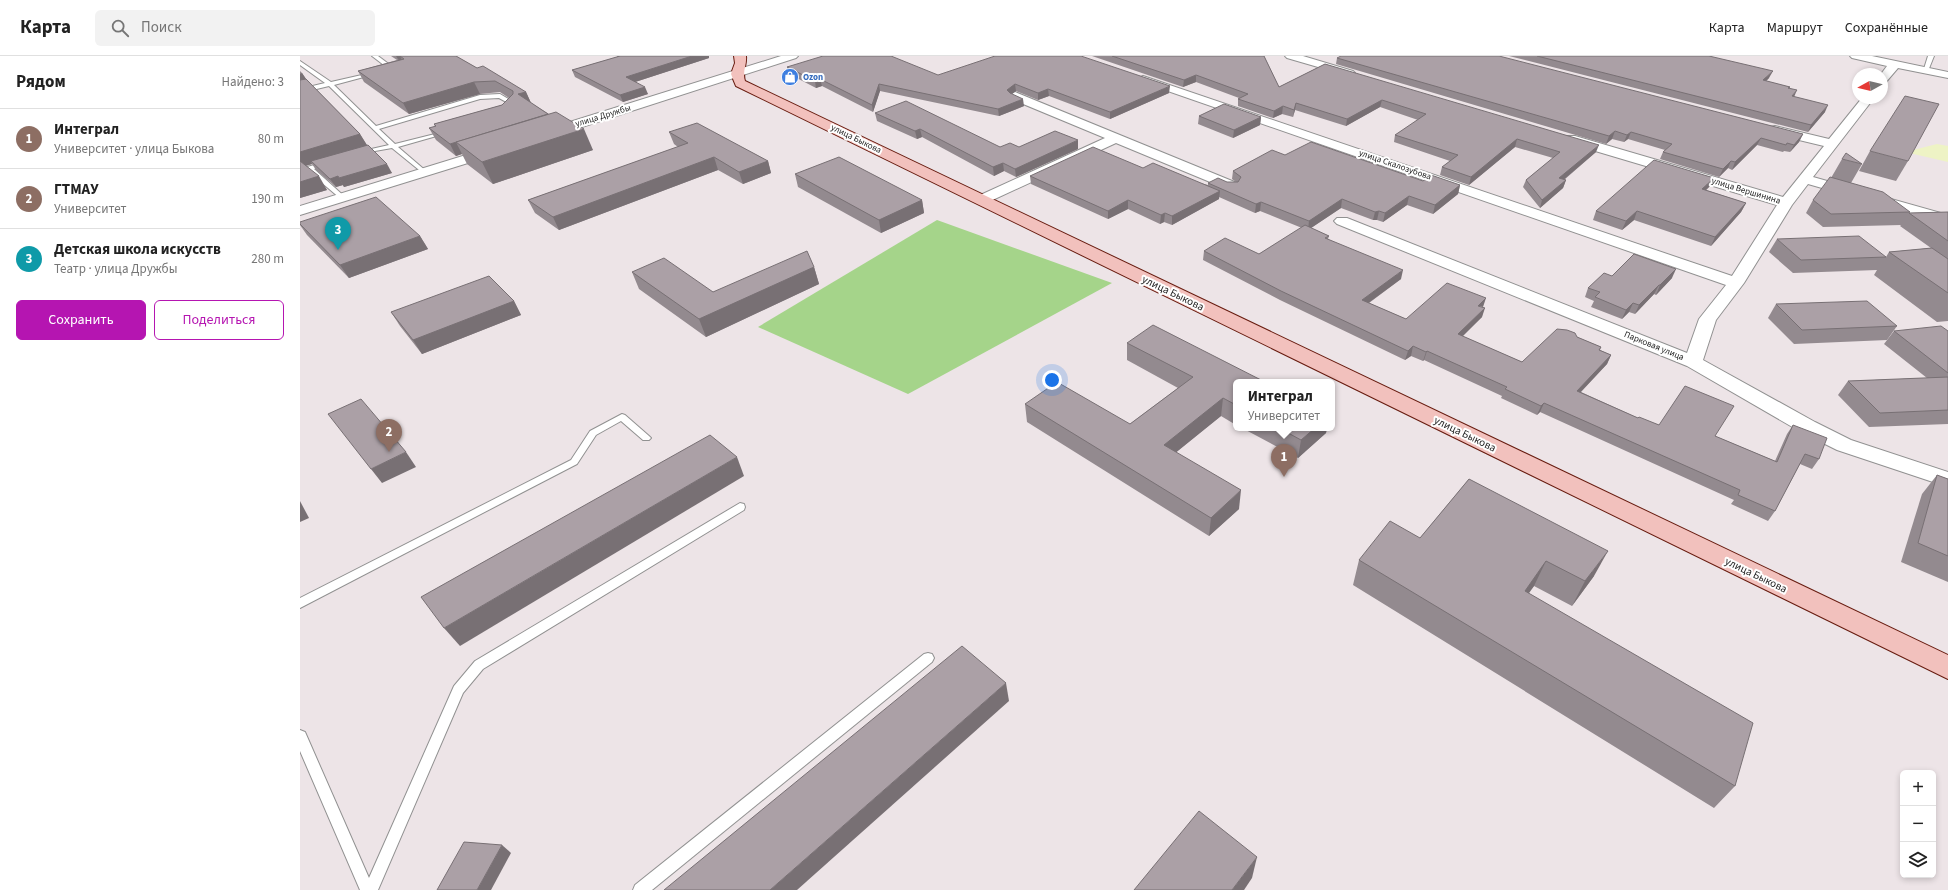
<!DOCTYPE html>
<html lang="ru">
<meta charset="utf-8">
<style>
:root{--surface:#fff;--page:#f2f2f2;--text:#222;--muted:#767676;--line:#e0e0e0;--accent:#b515b1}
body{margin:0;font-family:"Source Sans 3",sans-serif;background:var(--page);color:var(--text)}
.controls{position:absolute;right:12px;bottom:12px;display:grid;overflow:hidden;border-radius:6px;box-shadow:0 2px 6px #0003}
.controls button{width:36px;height:36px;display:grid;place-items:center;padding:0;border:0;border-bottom:1px solid var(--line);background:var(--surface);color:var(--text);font:20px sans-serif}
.compass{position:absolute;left:1552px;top:12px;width:36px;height:36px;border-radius:50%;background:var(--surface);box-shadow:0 2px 6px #0003;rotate:262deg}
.you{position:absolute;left:752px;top:324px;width:14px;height:14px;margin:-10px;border:3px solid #fff;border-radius:50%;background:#1a73e8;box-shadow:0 0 0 6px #1a73e833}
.badge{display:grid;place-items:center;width:26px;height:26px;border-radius:50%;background:var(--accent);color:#fff;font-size:13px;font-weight:700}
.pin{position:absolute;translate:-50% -33px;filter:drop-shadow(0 1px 2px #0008)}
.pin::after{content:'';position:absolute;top:21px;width:14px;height:12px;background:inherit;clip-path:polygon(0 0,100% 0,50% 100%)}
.popup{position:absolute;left:933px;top:323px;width:102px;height:52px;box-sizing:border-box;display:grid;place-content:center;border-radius:6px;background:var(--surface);filter:drop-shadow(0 1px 3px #0005);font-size:13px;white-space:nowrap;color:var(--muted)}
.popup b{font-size:15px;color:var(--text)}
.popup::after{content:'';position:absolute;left:50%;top:100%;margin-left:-8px;border:8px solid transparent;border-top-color:var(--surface)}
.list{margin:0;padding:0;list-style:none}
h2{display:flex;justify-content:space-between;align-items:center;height:52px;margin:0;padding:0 16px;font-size:17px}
h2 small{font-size:13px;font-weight:400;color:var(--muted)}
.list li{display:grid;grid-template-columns:26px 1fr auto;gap:12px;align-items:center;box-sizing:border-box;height:60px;padding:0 16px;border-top:1px solid var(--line)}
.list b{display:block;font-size:15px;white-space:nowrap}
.list p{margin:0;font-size:13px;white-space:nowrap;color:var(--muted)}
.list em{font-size:13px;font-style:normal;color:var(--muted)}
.actions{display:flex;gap:8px;padding:12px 16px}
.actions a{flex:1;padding:9px 0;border:1px solid var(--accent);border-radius:6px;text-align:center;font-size:14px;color:var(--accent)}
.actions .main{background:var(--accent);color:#fff}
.icon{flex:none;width:22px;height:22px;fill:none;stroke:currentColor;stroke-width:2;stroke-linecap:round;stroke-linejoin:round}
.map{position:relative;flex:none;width:1648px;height:834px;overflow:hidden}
header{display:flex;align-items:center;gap:24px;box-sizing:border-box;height:56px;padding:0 20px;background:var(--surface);border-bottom:1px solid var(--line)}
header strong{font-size:19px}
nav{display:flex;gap:22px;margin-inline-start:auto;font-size:14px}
.search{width:280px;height:36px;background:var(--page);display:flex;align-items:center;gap:10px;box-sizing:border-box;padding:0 14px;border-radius:6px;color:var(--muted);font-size:15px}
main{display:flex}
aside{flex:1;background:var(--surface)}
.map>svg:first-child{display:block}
</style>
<header>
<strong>Карта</strong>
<div class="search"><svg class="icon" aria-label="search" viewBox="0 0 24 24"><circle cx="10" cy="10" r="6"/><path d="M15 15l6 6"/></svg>Поиск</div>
<nav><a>Карта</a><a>Маршрут</a><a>Сохранённые</a></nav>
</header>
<main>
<aside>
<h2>Рядом<small>Найдено: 3</small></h2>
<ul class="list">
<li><span class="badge" style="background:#8d6e63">1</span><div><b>Интеграл</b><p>Университет · улица Быкова</p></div><em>80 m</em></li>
<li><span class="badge" style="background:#8d6e63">2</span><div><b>ГТМАУ</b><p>Университет</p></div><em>190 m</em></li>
<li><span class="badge" style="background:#0f9aa8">3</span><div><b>Детская школа искусств</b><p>Театр · улица Дружбы</p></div><em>280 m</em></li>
</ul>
<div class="actions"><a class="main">Сохранить</a><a>Поделиться</a></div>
</aside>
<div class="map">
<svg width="1648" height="834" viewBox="0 0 1648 834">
<rect width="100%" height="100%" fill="#ede4e7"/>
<!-- park -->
<path fill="#eef3c5" d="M1637 88 1648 90V106L1605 96Z"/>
<!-- pitch -->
<path fill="#a5d48a" d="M637 164 812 227 608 338 458 271Z"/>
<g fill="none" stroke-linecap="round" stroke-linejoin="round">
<defs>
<g id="lane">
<path d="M72 0H78L94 12 89 13Z"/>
<path d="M1628 0H1634L1628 15 1623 16Z"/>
<path d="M0 5 31 26 75 16V18L34 29 76 70 180 39 200 38 217 48 211 53 208 51 210 48 199 42 180 43 79 73 95 88 147 75V77L98 91 126 115V117L124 118 92 92 58 98V96L89 89 29 30 0 37V33L25 27 0 9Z"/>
<path d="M25 106 30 107 14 113 45 141V143H41L8 115 0 117V113Z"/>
<path d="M322 358 325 359 349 380 351 382 349 384H343L321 365 296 379 277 408 0 552V542L271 404 290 375Z"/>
<path d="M440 447 444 448 445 451 444 454 183 613 163 637 78 834H60L0 695V674L5 676 69 822 154 630 175 605Z"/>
<path d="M628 597 632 598 634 602 632 606 352 834H333L335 829 624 598Z"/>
</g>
<g id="street">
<path d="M481 0H498L496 2 254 80H244L243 77 244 74Z"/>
<path d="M985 0H1003L1053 15 1055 17 1049 20 987 2Z"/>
<path d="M1550 0H1572L1648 16V22L1598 12 1586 26 1582 27 1581 18 1587 10 1552 2Z"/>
<path d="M843 20 1432 220 1477 149 1265 86 1263 83 1265 80H1275L1483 141 1524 90 1470 77 1469 74 1470 71 1475 70 1529 83 1562 42H1574L1513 121 1648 159V168L1508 128 1492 149 1444 227 1416 264 1403 304 1515 366 1551 384 1648 416V431L1537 394 1501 376 1387 310 1037 168 1034 165 1037 162H1047L1387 297 1399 263 1426 229 839 25 837 23Z"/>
<path d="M715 36 937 127 939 130 937 133H927L816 87 686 147H676L674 144 676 141 805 82 711 43 709 40Z"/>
<path d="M192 91 197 92 199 95 197 98 0 159V150Z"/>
</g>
<path id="secondary" d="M434 0H446C447 9 442 16 445 25L1648 599V623L436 30 431 18 435 7Z"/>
</defs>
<!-- lane casing -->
<use href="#lane" stroke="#919191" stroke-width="2"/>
<!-- street casing -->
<use href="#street" stroke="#919191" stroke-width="2"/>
<!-- secondary casing -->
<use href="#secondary" stroke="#681c10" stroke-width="2"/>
<!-- lane -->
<use href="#lane" fill="#fff" fill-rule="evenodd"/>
<!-- street -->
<use href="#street" fill="#fff" fill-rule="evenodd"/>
<!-- secondary -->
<use href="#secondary" fill="#f2c1bd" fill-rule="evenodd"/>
</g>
<!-- wall -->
<g fill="#938a8f">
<path d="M91 0H156L177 12 226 36 231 47 249 58 293 94 193 128 167 108 162 98 156 100 136 84 129 72 135 71 134 68 202 49 209 42 200 36 180 38 109 58 64 26 58 15 97 4Z"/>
<path d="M317 0H409V2L335 26 348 38 323 46 275 21 272 14 317 1Z"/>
<path d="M792 0H964L979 31 1025 8 1296 96 1264 124H1266L1263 132 1240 152 1223 131 1226 124 1253 102 1215 91 1169 129 1140 119 1142 111 1150 105 1094 86 1095 79 1118 64 1080 51 1046 70 995 54 993 61 982 58 973 62 938 50V43L939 42 896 26 883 31Z"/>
<path d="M1209 0H1409L1469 22 1466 25 1490 31 1489 33 1494 41 1525 56 1508 76Z"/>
<path d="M1037 2 1503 78 1499 86 1490 96 1484 95 1483 96 1457 89 1432 114 1428 112 1419 121 1360 103 1363 96 1365 94 1328 83 1324 86 1312 83 1306 88 1036 8Z"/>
<path d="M487 11 638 19 869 37 810 63 749 40 738 44 716 35 711 38 724 50 699 60 580 35 573 56 522 30 516 32 489 18Z"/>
<path d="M0 15 2 17 6 23 60 78 67 89 92 117 44 131 43 129 36 131 16 114 12 108 6 110 27 134 0 142Z"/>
<path d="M575 57 700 91 778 93 716 121 704 115 694 120 622 81 617 83 577 65Z"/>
<path d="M899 60 961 61 960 69 933 82 898 68Z"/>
<path d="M369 76 468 105 471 117 443 128 418 114 259 174 235 157 228 144 378 91 374 88Z"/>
<path d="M1570 95 1608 105 1596 125 1559 115Z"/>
<path d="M985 99 1123 125 1160 129 1158 138 1133 158 1107 149 1083 166 1077 164H1073L1041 152 1011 172 1029 180 1028 183 1101 223 1069 247 1106 263 1183 251 1182 261 1162 280 1222 306 1277 281 1301 291 1300 294 1311 299 1307 308 1281 336 1338 362 1359 369 1415 380 1475 405 1487 378 1493 369 1519 403 1512 413 1500 408 1475 455 1468 465 1431 448 1434 444 1240 356 1237 359 1201 342 1202 340 1124 304 1123 305 1111 300 1105 304 980 244 903 204 904 195 959 198 1002 172 960 155 955 157 919 141V143L872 169 864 166 860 168 828 153 808 163 731 128 730 120 843 112 908 129V127L927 126H936L932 123 933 115Z"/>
<path d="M1542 103 1562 108 1551 127 1610 156 1609 157 1648 156V265L1637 266 1574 219 1577 214 1493 217 1469 196 1477 183 1586 201 1589 196 1631 192 1600 170 1601 169 1523 171 1506 157 1513 144 1531 122Z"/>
<path d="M495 118 622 144 624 157 581 177 498 131Z"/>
<path d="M1410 130 1406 134 1446 147 1441 156 1411 190 1334 164 1322 174 1293 164 1296 155Z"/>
<path d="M0 166 120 180 128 193 49 222 7 179 0 169Z"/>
<path d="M514 211 519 228 406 281 339 233 332 216 413 236Z"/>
<path d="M1312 220 1372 222 1356 239 1354 238 1335 258 1329 256 1322 263 1291 251 1294 245 1285 241 1288 232Z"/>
<path d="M214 245 221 259 122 298 100 270 91 256Z"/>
<path d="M1476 248 1597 270 1587 284 1494 288 1468 262Z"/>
<path d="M1594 275H1648V368L1569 371 1538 339 1548 325 1627 322 1584 288Z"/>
<path d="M827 287 936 326V369L921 360 876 396 939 453 909 480 727 366 725 348 830 368 878 332 827 304Z"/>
<path d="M942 372H1027L1026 377 998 402Z"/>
<path d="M1637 419 1648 423V526L1601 506 1622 438Z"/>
<path d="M1169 423 1294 520 1272 550 1234 530 1228 537 1435 730 1414 752 1053 529 1059 504 1120 482Z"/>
</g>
<!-- shaded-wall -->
<g fill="#787074">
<path d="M96 0H100L103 6H100Z"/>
<path d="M392 0H409V2L329 28 326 21Z"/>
<path d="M1473 15 1469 22 1460 31 1463 24Z"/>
<path d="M2 17 10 29 0 32V18Z"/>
<path d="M896 19V26L883 31 884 24Z"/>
<path d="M520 23 522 30 516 32 515 25Z"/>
<path d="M174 26 180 38 109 58 103 47Z"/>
<path d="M579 28 580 35 573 56 572 49Z"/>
<path d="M715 28 716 35 708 41 707 34Z"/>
<path d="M870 30 869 37 810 63V56Z"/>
<path d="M345 31 348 38 323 46 320 39Z"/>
<path d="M748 33 749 40 738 44V37Z"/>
<path d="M1497 34 1494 41 1492 40Z"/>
<path d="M226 36 231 47 218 38Z"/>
<path d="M723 43 724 50 699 60 698 53Z"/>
<path d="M1082 44 1080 51 1046 70 1047 63Z"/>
<path d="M996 47 995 54 993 61 994 54Z"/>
<path d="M1528 49 1525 56 1508 76 1511 69Z"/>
<path d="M983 50 982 58 973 62 974 55Z"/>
<path d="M248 58 254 69 156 86 162 98 156 100 150 88Z"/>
<path d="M961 61 960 69 933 82 934 74Z"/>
<path d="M284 73 293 94 193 128 182 106Z"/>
<path d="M620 73 622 81 617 83 615 75Z"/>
<path d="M1315 75 1312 83 1306 88 1309 80Z"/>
<path d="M1331 76 1328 83 1324 86 1327 79Z"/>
<path d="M60 78 68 91 11 105 12 108 0 111V96Z"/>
<path d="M1503 78 1499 86 1490 96 1494 89Z"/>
<path d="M1461 82 1457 89 1432 114 1435 106Z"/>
<path d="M1217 83 1215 91 1169 129 1171 121Z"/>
<path d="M778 84V93L716 121 715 113Z"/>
<path d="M1299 89 1296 96 1256 130 1259 122Z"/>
<path d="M414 101 418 114 259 174 253 161Z"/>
<path d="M468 105 471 117 443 128 439 116Z"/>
<path d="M1431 105 1428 112 1419 121 1423 113Z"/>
<path d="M703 107 704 115 694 120 693 111Z"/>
<path d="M87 108 92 117 44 131 39 122Z"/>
<path d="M19 120 27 134 0 142V126Z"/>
<path d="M38 120 43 129 36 131 30 123Z"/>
<path d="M1414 122 1410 130 1398 142 1402 133Z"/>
<path d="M1266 124 1263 132 1240 152 1242 144Z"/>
<path d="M1160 129 1158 138 1133 158 1135 149Z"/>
<path d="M920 135 919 143 872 169V160Z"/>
<path d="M1109 140 1107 149 1083 166 1085 157Z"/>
<path d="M1042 143 1041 152 1008 174 1009 165Z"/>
<path d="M622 144 624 157 581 177 579 164Z"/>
<path d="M828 144V153L808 163V155Z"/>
<path d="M961 146 960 155 955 157 956 148Z"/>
<path d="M1446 147 1441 156 1411 190 1415 181Z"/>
<path d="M1079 155 1077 164H1073L1075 156Z"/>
<path d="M1337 155 1334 164 1322 174 1326 165Z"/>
<path d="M865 157 864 166 860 168 861 159Z"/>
<path d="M120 180 128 193 49 222 40 209Z"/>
<path d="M514 211 519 228 406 281 399 263Z"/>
<path d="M1376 213 1372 222 1356 239 1360 229Z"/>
<path d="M1103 214 1101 223 1060 253 1062 244Z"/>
<path d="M1359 229 1354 238 1335 258 1339 249Z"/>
<path d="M1186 242 1183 251 1178 250Z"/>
<path d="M214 245 221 259 122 298 113 284Z"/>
<path d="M1333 247 1329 256 1322 263 1326 254Z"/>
<path d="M1185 252 1182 261 1155 288 1158 278Z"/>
<path d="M1113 290 1111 300 1105 304 1108 295Z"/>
<path d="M1127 295 1124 304 1123 305 1126 296Z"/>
<path d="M1311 299 1307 308 1273 344 1277 335Z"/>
<path d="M923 342 921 360 863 407 864 389Z"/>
<path d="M1244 347 1240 356 1237 359 1241 350Z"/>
<path d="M1015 372H1027L1026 377 998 402 1001 384Z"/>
<path d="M106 396 116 411 82 427 71 413Z"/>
<path d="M437 401 444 420 160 590 144 572Z"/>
<path d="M941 434 939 453 909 480 911 462Z"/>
<path d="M0 445 9 462 0 466Z"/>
<path d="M1308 495 1294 520 1272 550 1285 525Z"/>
<path d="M1246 505 1234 530 1213 560 1225 535Z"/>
<path d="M706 627 709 645 497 834H470Z"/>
<path d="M202 789 211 797 191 834H177Z"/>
<path d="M957 801 952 822 944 834H932Z"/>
</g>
<!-- building -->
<g fill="#aba0a6" stroke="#787074">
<path d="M100 0H156L177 12 183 10 226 36 218 38 248 58 150 88 129 72 136 70 134 68 202 49 213 38V35L195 25 174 26 103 47 58 15 104 3Z"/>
<path d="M320 0H392L326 21 345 31 320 39 272 14Z"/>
<path d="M523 0H591L638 19 695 0H781L870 30 810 56 748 33 738 37 715 28 707 34 710 37 723 43 698 53 579 28 572 49 520 23 515 25 487 11Z"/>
<path d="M812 0H964L979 31 1025 8 1299 89 1259 122 1266 124 1242 144 1226 124 1260 96 1217 83 1171 121 1142 111 1158 99 1095 79 1126 58 1082 44 1047 63 996 47 994 54 983 50 974 55 938 43 948 38 896 19 884 24Z"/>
<path d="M1041 0H1199L1503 78 1494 89 1487 87 1486 89 1461 82 1435 106 1431 105 1423 113 1363 96 1372 88 1331 76 1327 79 1315 75 1309 80 1037 2Z"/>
<path d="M1237 0H1409L1473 15 1463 24 1490 31 1488 32 1497 34 1492 40 1528 49 1511 69Z"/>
<path d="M6 23 60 78 0 96V24Z"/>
<path d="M1605 40 1639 48 1608 105 1570 95Z"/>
<path d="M606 45 700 91 710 87 719 91 755 75 778 84 715 113 703 107 693 111 620 73 615 75 575 57Z"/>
<path d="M924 48 961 61 934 74 899 60Z"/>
<path d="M256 56 284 73 182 106 156 86Z"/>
<path d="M397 67 468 105 439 116 414 101 253 161 228 144 388 87 369 76Z"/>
<path d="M1011 86 1123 125 1131 119 1160 129 1135 149 1109 140 1085 157 1079 155 1075 156 1042 143 1009 165 961 146 956 148 908 127 918 122 927 126H938L941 121 933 115 972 94 985 99Z"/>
<path d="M68 89 87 108 39 122 38 120 30 123 11 105Z"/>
<path d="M793 91 843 112 853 107 920 135 872 160 865 157 861 159 828 144 808 155 730 120Z"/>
<path d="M1546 97 1562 108 1542 103Z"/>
<path d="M539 101 622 144 579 164 495 118Z"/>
<path d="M1354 104 1414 122 1402 133 1446 147 1415 181 1337 155 1326 165 1296 155Z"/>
<path d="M0 105 19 120 0 126Z"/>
<path d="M1530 121 1583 136 1610 156 1531 158 1513 144Z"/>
<path d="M76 141 120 180 40 209 0 168V166Z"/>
<path d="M1648 156V185L1609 157Z"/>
<path d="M1005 169 1029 180 1025 182 1103 214 1062 244 1106 263 1147 227 1186 242 1178 250 1185 252 1158 278 1222 306 1257 273 1267 274 1275 277 1277 281 1301 291 1299 294 1311 299 1277 335 1338 362 1339 361 1359 369 1385 330 1434 350 1415 380 1477 406 1493 369 1527 382 1519 403 1505 398 1475 455 1438 439 1440 434 1244 347 1241 350 1205 333 1207 331 1127 295 1126 296 1113 290 1108 295 981 235 904 195 925 182 959 198Z"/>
<path d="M1559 180 1586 201 1501 204 1477 183Z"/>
<path d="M1632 192 1648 203V237L1589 196Z"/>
<path d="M507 195 514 211 399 263 332 216 364 202 413 236Z"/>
<path d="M1334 198 1376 213 1360 229H1359L1339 249 1333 247 1326 254 1295 241 1300 236 1288 232 1304 217 1312 220Z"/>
<path d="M189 220 214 245 113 284 91 256Z"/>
<path d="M1567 245 1597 270 1502 274 1476 248Z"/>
<path d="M853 269 965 326H936V349L923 342 864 389 941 434 911 462 725 348 757 326 830 368 893 321 827 287Z"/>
<path d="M1641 270 1648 275V317L1594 275Z"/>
<path d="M1648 321V354L1580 357 1548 325Z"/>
<path d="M61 343 106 396 71 413 28 358Z"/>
<path d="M979 372H1015L1001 384Z"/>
<path d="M410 379 437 401 144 572 121 541Z"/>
<path d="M1637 419 1648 423V500L1618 487Z"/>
<path d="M1169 423 1308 495 1285 525 1246 505 1225 535 1453 667 1435 730 1059 504 1090 465 1120 482Z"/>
<path d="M662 590 706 627 470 834H364Z"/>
<path d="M899 755 957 801 932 834H834Z"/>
<path d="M164 786 202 789 177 834H137Z"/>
</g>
<!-- icons -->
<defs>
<symbol id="shop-disc" viewBox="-11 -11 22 22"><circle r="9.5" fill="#3f7fe0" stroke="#fff"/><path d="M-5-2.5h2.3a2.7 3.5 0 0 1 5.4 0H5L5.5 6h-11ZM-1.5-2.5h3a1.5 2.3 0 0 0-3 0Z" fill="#fff"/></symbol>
</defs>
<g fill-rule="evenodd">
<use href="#shop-disc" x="480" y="11" width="20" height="20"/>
</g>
<g text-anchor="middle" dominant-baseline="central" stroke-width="4" stroke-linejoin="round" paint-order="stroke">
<!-- far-shop labels -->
<g font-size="9" font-weight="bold" fill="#366cbe" stroke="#fff" text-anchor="start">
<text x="503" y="21">Ozon</text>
</g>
<!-- far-street labels -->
<g font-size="9" fill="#1d1d1d" stroke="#fff">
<text transform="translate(303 60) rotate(-17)">улица Дружбы</text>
<text transform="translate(556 83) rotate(26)">улица Быкова</text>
<text transform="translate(1095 109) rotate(19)">улица Скалозубова</text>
<text transform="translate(1446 135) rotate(17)">улица Вершинина</text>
<text transform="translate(1354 290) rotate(22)">Парковая улица</text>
</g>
<!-- street labels -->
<g font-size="11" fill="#1d1d1d" stroke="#fff">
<text transform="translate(873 237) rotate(26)">улица Быкова</text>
<text transform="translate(1165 378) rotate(26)">улица Быкова</text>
<text transform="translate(1456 519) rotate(26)">улица Быкова</text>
</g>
</g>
</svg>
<div class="controls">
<button>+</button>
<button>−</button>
<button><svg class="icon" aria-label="layers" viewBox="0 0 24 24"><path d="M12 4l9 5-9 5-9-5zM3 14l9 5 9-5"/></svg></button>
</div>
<svg class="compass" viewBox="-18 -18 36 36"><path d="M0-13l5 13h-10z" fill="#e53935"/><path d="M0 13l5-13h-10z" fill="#767676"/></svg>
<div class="you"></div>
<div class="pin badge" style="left:984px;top:421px;background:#8d6e63">1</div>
<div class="popup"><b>Интеграл</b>Университет</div>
<div class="pin badge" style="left:89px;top:396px;background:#8d6e63">2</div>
<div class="pin badge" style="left:38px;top:194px;background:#0f9aa8">3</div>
</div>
</main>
